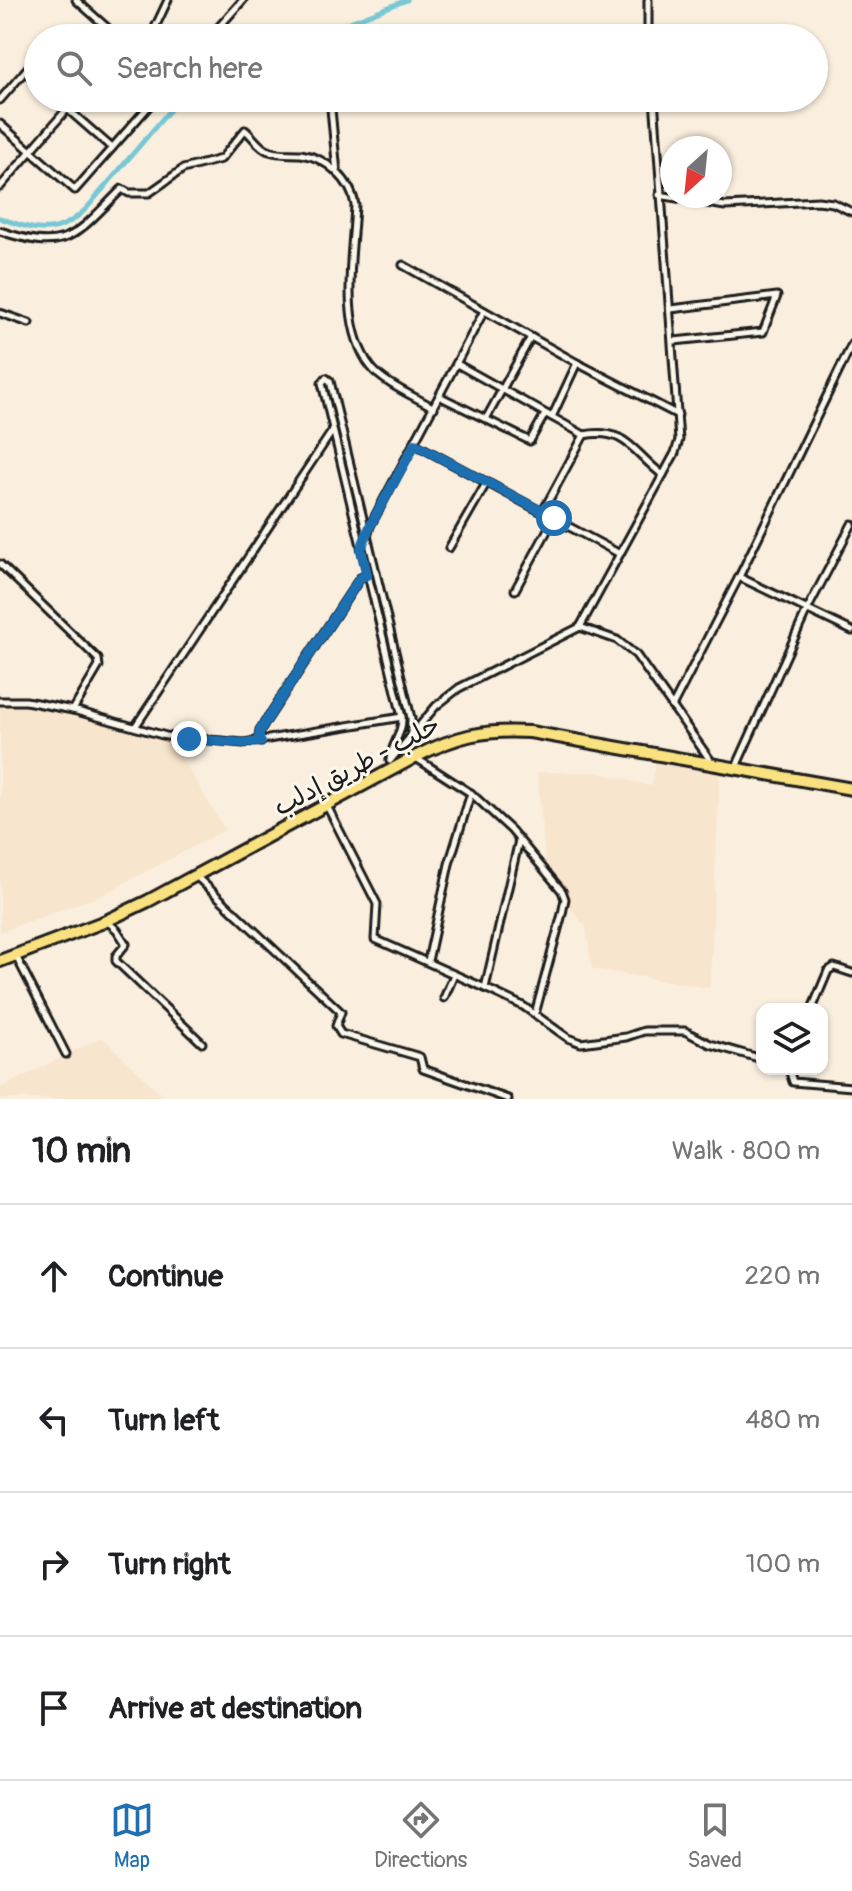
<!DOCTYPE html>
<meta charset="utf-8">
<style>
:root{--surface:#fff;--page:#f2f2f2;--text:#202124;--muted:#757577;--line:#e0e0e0;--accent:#1f6fb2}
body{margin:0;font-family:Pangolin,"Playpen Sans Arabic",sans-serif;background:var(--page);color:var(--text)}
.controls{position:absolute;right:24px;bottom:24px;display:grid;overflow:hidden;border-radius:16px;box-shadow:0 2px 6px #0004}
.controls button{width:72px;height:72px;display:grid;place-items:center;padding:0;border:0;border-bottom:2px solid var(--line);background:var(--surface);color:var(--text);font:40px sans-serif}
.compass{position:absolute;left:660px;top:136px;width:72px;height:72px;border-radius:50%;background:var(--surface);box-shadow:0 2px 6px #0004;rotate:207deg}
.stop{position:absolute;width:24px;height:24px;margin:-18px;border:6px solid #1f6fb2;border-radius:50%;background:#fff}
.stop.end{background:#1f6fb2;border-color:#fff;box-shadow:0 2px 8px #0008}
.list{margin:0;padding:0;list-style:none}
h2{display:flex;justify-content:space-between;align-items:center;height:104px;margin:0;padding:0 32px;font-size:34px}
h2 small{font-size:26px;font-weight:400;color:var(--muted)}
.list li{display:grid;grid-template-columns:52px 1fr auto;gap:24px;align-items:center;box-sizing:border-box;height:144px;padding:0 32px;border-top:2px solid var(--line)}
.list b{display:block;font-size:30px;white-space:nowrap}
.list em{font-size:26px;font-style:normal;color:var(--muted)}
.icon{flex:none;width:44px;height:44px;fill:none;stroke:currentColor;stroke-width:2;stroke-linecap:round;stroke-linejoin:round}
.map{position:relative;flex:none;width:852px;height:1099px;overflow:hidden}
.search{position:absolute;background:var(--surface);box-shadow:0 2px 6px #0004;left:24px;right:24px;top:24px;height:88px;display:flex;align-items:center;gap:20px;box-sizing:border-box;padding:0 28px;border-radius:44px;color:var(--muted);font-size:30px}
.sheet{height:680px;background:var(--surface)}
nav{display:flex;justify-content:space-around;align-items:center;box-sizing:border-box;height:112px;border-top:2px solid var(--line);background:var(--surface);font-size:22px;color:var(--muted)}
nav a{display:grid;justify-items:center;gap:4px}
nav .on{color:var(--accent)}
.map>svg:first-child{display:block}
</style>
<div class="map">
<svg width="852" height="1099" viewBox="0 0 852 1099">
<rect width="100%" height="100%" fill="#faefde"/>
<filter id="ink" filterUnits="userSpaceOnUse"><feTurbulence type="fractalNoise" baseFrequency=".0125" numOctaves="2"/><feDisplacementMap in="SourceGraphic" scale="16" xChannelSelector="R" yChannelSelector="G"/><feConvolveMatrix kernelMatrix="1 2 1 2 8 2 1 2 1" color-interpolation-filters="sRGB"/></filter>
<g filter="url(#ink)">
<!-- built -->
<g fill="#f8e5cd">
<path d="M30 701 171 739 225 830 100 896 0 932V703Z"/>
<path d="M656 761 720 773 710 988 592 969 586 927 547 881 537 772H596L652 786Z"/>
<path d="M102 1037 166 1099H0V1088Z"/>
</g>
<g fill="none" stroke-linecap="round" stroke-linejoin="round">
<!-- canal -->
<g stroke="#78c7d5" stroke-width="5">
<path d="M308 38 407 0"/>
<path d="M0 218C37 231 56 238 86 209L180 98"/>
</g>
<defs>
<g id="street">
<path d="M76 0 119 38"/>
<path d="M648 0V38"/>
<path d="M50 38 52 35"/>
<path d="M150 38 168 0"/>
<path d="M209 38 243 0"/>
<path d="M25 71 38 83"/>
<path d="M55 98 112 148"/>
<path d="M330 98 337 173"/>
<path d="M0 100 38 56"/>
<path d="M0 124 75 190 156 98"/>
<path d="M0 187 67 109"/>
<path d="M659 195 725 206 818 201 833 203 852 212"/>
<path d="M0 231C69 254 75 235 122 189L129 193H149L183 169 221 159 245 130C253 136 259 148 269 151 279 155 291 153 301 154 327 158 351 180 355 205 353 255 338 324 371 367 383 383 416 397 434 408"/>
<path d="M403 265 577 363 678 415"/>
<path d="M671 309 777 296 763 332 674 341"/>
<path d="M0 313 29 323"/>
<path d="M457 364 584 435C627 427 633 453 663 475"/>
<path d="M441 397 530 441 545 414"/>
<path d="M487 417 531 337"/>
<path d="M552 417 577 363"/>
<path d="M415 444 620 554"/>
<path d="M543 511 584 435"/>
<path d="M367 537 370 526 484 311"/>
<path d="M449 548 487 482"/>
<path d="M0 564 98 659 99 666 73 710"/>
<path d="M739 577 852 631"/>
<path d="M515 590 554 518"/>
<path d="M580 627 675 453 679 440 654 98"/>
<path d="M0 701H26L73 710 166 736 244 743 402 717"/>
<path d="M672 707 739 577 852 344"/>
<path d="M135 727 333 430"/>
<path d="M261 742 259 738 260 730 360 578 367 575"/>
<path d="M416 758 472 794 511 830 562 891 565 899 562 914 535 1014"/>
<path d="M390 760C391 745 403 734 402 717L322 383 326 378 330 381 411 718V735"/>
<path d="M390 761 436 706 459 688 580 627 617 640 636 655 713 764"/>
<path d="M736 767 807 610 852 524"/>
<path d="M327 806 377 904 375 939 485 988"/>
<path d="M519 840 485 988 523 1006 568 1038 581 1043 626 1037 644 1031H685L710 1044 762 1059"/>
<path d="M197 877 341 1012 336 1026 341 1034 420 1057 423 1069 508 1099"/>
<path d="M107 921 117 930 126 944 116 956V961L202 1043"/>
<path d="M16 956 66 1054"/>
<path d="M428 961 449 864 471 793"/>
<path d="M444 998 454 975"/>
<path d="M812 1009 828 971 834 967 852 973"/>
<path d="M789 1069 793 1082 852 1087"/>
</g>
<path id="highway" d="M0 961 106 921 148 901 415 757C456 736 483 729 530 732L852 789"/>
</defs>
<!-- street casing -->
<use href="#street" stroke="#1c1c1c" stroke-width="11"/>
<!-- highway casing -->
<use href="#highway" stroke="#1c1c1c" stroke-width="16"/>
<!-- street -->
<use href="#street" stroke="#fbf7ec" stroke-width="5"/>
<!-- highway -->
<use href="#highway" stroke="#fae180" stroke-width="10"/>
</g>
</g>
<g fill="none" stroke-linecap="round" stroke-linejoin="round" filter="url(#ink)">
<!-- route -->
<path stroke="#1f6fb2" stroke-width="10" d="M189 739 244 743 261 742 259 738 260 730 360 578 367 575 361 549 370 526 415 444 554 518"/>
</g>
<g text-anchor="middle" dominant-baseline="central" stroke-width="6" stroke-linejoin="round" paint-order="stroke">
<!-- street labels -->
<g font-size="26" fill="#1c1c1c" stroke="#fbf7ec">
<text transform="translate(357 766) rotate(-28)">حلب - طريق إدلب</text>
</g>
</g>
</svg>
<div class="controls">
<button><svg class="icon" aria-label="layers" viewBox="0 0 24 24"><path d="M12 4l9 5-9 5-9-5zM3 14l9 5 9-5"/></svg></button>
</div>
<svg class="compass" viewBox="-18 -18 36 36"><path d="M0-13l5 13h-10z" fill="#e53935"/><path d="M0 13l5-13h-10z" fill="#757577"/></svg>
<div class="stop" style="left:554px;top:518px"></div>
<div class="stop end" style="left:189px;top:739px"></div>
<div class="search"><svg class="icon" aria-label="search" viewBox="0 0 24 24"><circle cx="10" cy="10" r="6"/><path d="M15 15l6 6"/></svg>Search here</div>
</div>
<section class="sheet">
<h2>10 min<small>Walk · 800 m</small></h2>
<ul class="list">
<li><svg class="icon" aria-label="ahead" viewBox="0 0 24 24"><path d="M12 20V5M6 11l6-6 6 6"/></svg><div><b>Continue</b></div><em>220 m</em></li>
<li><svg class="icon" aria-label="left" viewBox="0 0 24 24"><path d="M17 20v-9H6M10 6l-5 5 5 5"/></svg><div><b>Turn left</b></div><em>480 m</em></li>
<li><svg class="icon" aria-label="right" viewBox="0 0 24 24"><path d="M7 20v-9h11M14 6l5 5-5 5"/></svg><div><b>Turn right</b></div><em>100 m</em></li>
<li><svg class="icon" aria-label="arrive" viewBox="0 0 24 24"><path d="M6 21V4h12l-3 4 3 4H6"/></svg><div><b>Arrive at destination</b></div></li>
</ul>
</section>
<nav>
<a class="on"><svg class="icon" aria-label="map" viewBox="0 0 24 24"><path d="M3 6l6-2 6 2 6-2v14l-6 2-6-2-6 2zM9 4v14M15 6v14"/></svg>Map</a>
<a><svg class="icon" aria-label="directions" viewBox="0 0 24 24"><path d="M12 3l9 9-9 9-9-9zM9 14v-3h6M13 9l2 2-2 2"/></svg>Directions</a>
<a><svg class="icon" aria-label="saved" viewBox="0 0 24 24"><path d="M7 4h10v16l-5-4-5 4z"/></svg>Saved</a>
</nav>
